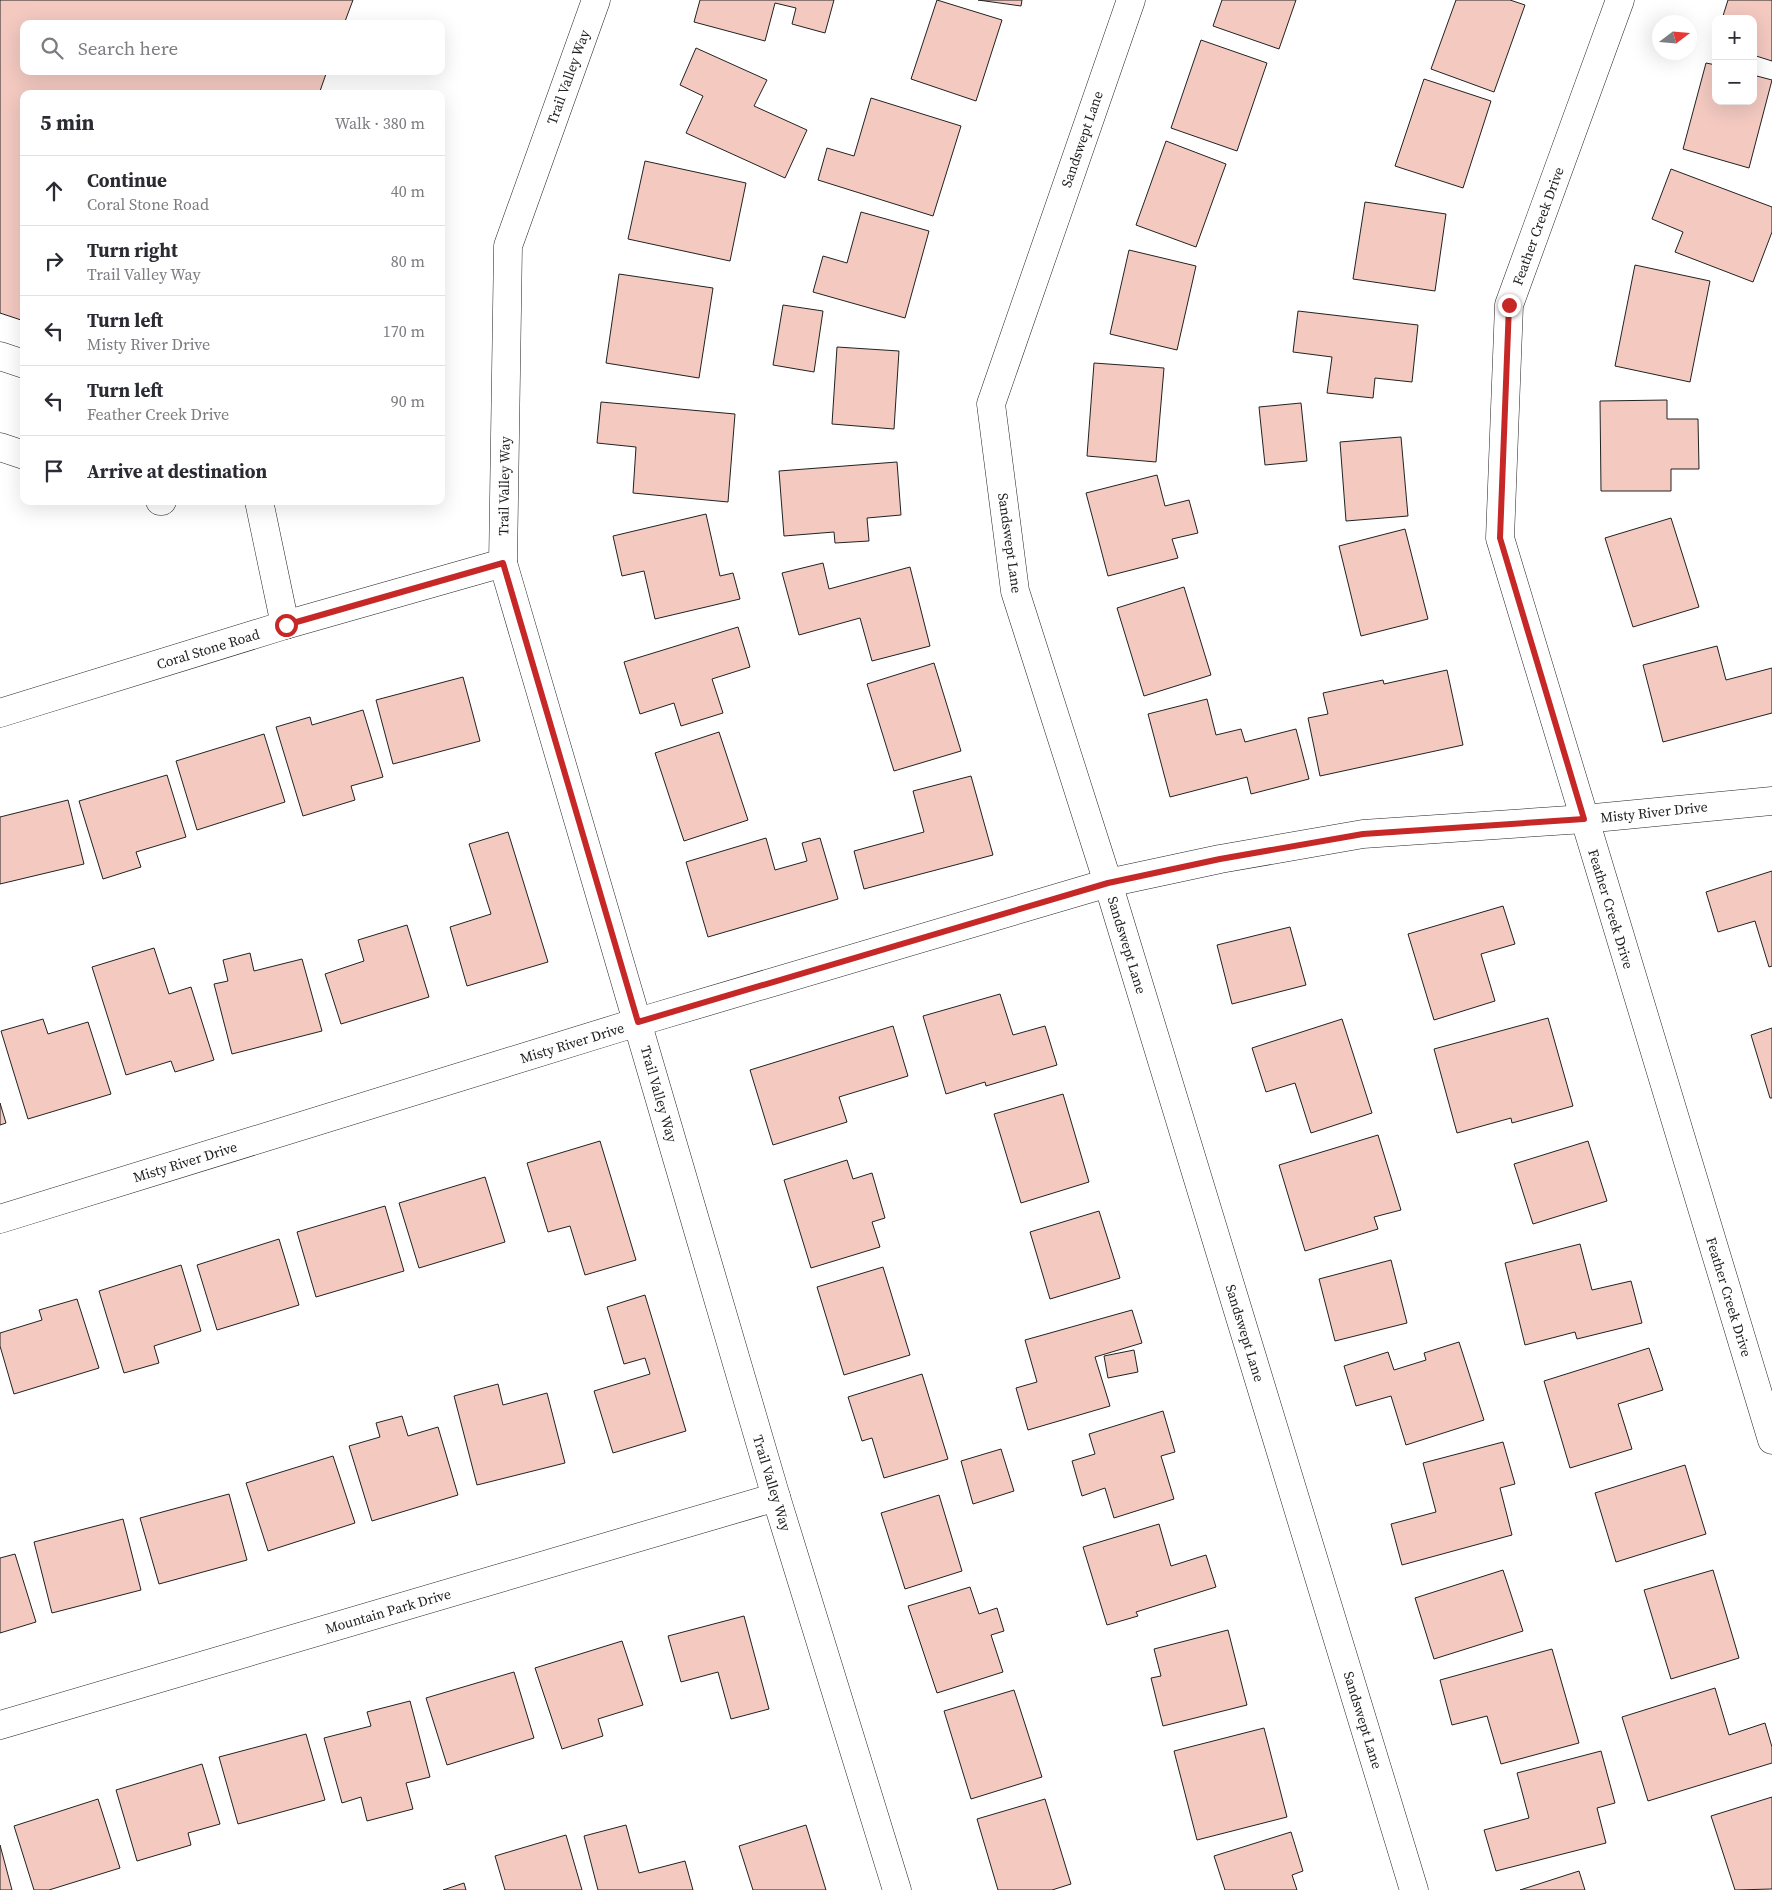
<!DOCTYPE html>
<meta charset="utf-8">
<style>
:root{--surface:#fff;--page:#f2f2f3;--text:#2b2b33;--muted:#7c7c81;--line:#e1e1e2}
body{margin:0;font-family:"Source Serif 4",serif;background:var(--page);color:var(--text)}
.controls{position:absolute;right:15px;top:15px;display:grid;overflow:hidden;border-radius:10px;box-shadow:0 5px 20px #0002}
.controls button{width:45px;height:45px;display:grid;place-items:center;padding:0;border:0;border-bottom:1px solid var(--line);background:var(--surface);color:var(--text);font:25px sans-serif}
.compass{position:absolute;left:1652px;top:15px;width:45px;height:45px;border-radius:50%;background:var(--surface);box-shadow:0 5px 20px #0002;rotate:74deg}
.stop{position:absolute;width:15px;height:15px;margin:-11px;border:4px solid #c62828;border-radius:50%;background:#fff}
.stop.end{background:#c62828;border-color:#fff;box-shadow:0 1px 5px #0008}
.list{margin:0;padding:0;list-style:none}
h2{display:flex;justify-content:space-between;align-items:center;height:65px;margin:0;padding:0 20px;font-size:21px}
h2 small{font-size:16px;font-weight:400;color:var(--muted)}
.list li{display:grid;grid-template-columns:32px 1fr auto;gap:15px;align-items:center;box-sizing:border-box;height:70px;padding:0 20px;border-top:1px solid var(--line)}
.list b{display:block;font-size:19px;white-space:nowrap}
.list p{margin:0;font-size:16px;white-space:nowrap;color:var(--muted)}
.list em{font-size:16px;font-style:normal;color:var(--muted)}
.icon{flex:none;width:28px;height:28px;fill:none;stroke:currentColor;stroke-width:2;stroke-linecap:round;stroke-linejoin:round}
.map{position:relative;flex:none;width:1772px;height:1890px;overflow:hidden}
.search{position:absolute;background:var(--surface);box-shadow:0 5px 20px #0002;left:20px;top:20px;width:425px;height:55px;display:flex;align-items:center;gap:12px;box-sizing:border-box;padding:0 18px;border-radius:10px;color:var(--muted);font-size:19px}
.panel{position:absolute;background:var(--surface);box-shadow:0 5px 20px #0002;left:20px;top:90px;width:425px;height:415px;border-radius:10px}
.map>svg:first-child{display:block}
</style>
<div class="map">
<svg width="1772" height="1890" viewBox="0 0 1772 1890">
<rect width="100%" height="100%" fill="#fff"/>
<!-- building -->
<g fill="#f3c9c0" stroke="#222">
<path d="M0 0H353L344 24H24V71H327L319 94H24V321L0 313Z"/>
<path d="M700 0H834L825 33 792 24 796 8 775 3 765 41 694 22Z"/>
<path d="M937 0 1002 20 976 101 911 79Z"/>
<path d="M978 0H1022L1021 6Z"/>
<path d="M1222 0H1296L1279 49 1213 26Z"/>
<path d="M1456 0H1510L1525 5 1494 92 1431 69Z"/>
<path d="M1728 0H1772V61L1753 55V19H1722Z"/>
<path d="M1201 40 1267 63 1237 151 1171 128Z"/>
<path d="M696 48 767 80 754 106 807 130 785 178 686 133 703 96 680 85Z"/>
<path d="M1706 63 1716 65V101H1753V75L1772 80 1749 168 1683 149Z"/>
<path d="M1424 79 1491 101 1463 188 1395 166Z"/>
<path d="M871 98 961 126 933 216 818 180 827 148 854 156Z"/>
<path d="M1166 141 1226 164 1196 247 1136 225Z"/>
<path d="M645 161 746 183 730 261 628 239Z"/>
<path d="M1671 169 1772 207V232L1753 282 1675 252 1683 232 1652 219Z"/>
<path d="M1365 202 1446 214 1435 291 1353 279Z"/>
<path d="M861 212 929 231 905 318 813 292 823 256 847 263Z"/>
<path d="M1129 250 1196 266 1177 350 1110 334Z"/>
<path d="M1635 265 1710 281 1690 382 1615 366Z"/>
<path d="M619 274 713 288 699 378 606 363Z"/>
<path d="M783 305 823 311 814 372 773 365Z"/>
<path d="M1298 311 1418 325 1412 382 1375 378 1373 398 1327 393 1332 357 1293 352Z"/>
<path d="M837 347 899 351 894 429 832 424Z"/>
<path d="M1094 363 1164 368 1156 462 1087 456Z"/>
<path d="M1667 400V419H1698L1699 469H1671V491H1601L1600 401Z"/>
<path d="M601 402 735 414 728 502 633 493 636 447 597 443Z"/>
<path d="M1301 403 1307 461 1265 465 1259 407Z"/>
<path d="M1401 437 1408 516 1346 521 1340 442Z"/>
<path d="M897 462 901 515 867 518 869 541 835 543 834 532 784 536 779 471Z"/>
<path d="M1157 475 1165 506 1189 500 1198 533 1172 539 1178 558 1108 576 1086 493Z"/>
<path d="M706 514 720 576 733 573 740 599 655 619 644 571 622 576 613 536Z"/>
<path d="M1671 518 1699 607 1633 627 1605 538Z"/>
<path d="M1405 529 1428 619 1361 636 1339 546Z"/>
<path d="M823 563 829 589 910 567 930 646 872 661 860 618 799 635 782 573Z"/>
<path d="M1184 587 1211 675 1144 696 1117 608Z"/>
<path d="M738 627 750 667 712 679 723 713 681 726 674 703 640 714 624 662Z"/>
<path d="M1717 646 1726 680 1772 668V713L1663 742 1643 665Z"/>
<path d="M934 663 961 751 894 771 867 684Z"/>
<path d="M1447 670 1463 745 1320 776 1308 718 1328 714 1323 693 1383 680 1384 684Z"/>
<path d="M463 677 480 741 393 764 376 700Z"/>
<path d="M1207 699 1216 735 1241 729 1245 742 1296 729 1309 779 1251 794 1247 777 1170 797 1148 714Z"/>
<path d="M363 710 383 777 351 786 355 800 303 816 276 727 310 717 312 725Z"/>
<path d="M719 732 748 820 684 841 655 753Z"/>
<path d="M264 734 285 802 197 830 176 761Z"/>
<path d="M167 775 186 837 136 852 141 867 103 879 79 801Z"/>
<path d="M971 776 993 855 864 889 854 851 924 832 913 791Z"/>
<path d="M68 800 84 864 0 884V817Z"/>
<path d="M508 832 548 962 467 986 450 927 491 914 469 844Z"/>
<path d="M766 838 775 870 807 861 802 843 820 838 838 899 708 937 686 862Z"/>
<path d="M1772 871V966L1769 967 1755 921 1718 932 1706 892Z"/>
<path d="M1503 906 1515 944 1481 954 1495 1001 1434 1020 1408 934Z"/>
<path d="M407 925 429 997 341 1024 325 974 364 961 358 940Z"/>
<path d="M1290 927 1306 985 1232 1004 1217 945Z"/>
<path d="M154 948 169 994 191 987 214 1060 175 1072 171 1061 126 1075 92 967Z"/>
<path d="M250 953 254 971 302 959 322 1031 232 1054 214 984 228 981 223 960Z"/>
<path d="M1000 994 1013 1035 1045 1026 1057 1065 986 1086 985 1082 946 1094 923 1016Z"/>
<path d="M1548 1018 1573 1106 1512 1123 1511 1118 1457 1133 1434 1049Z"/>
<path d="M43 1019 48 1034 88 1022 111 1094 28 1119 1 1031Z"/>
<path d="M1342 1019 1372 1113 1311 1133 1295 1083 1266 1092 1252 1048Z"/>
<path d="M893 1026 908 1076 839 1097 847 1122 773 1145 750 1070Z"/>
<path d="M1772 1028V1098H1770L1751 1035Z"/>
<path d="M1063 1094 1089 1182 1021 1203 994 1114Z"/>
<path d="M0 1103 6 1123 0 1125Z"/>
<path d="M1378 1135 1401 1210 1374 1217 1378 1229 1305 1251 1279 1165Z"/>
<path d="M600 1141 636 1260 585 1275 570 1226 548 1232 527 1163Z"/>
<path d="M1588 1141 1607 1201 1533 1224 1514 1164Z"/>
<path d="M847 1160 853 1179 872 1173 885 1218 872 1222 880 1247 811 1268 784 1180Z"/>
<path d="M485 1177 505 1242 419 1268 399 1203Z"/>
<path d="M385 1206 404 1271 316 1297 297 1232Z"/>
<path d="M1099 1211 1120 1278 1050 1299 1030 1232Z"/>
<path d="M279 1239 299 1305 217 1330 197 1265Z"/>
<path d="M1580 1244 1592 1290 1631 1281 1642 1323 1577 1339 1575 1332 1525 1345 1505 1263Z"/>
<path d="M1391 1260 1407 1323 1335 1341 1319 1279Z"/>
<path d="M181 1265 201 1331 154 1346 159 1363 124 1373 99 1291Z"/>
<path d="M883 1267 910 1355 844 1375 817 1287Z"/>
<path d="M645 1295 686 1431 613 1453 594 1391 650 1374 645 1358 624 1364 607 1307Z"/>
<path d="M77 1299 99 1368 14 1394 0 1346V1333L42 1320 39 1310Z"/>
<path d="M1132 1310 1142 1343 1095 1357 1110 1406 1028 1430 1016 1388 1037 1382 1025 1340Z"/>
<path d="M1459 1342 1484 1420 1406 1445 1391 1396 1356 1406 1344 1366 1388 1352 1394 1370 1426 1360 1424 1353Z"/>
<path d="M1649 1348 1663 1390 1618 1404 1632 1449 1570 1468 1544 1381Z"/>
<path d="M1134 1350 1138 1372 1108 1378 1104 1356Z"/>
<path d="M922 1374 948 1459 884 1478 872 1438 862 1441 848 1397Z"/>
<path d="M498 1384 503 1405 547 1393 565 1463 477 1485 454 1396Z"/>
<path d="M1163 1411 1175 1452 1161 1456 1174 1499 1114 1518 1105 1488 1082 1496 1072 1461 1095 1454 1089 1434Z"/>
<path d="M402 1416 408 1436 438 1427 458 1495 372 1521 349 1446 380 1437 376 1423Z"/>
<path d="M1503 1442 1515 1484 1500 1488 1512 1535 1402 1565 1391 1524 1436 1512 1423 1463Z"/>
<path d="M1001 1449 1014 1491 973 1504 961 1461Z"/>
<path d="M333 1456 355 1523 268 1551 246 1483Z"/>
<path d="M1685 1465 1706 1534 1616 1562 1595 1493Z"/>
<path d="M229 1494 247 1560 159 1584 140 1518Z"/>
<path d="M939 1495 962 1571 905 1589 881 1513Z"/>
<path d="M123 1519 141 1590 52 1613 34 1542Z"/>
<path d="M1159 1524 1171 1566 1206 1555 1216 1587 1136 1612 1138 1616 1107 1625 1083 1547Z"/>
<path d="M15 1554 36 1622 0 1633V1558Z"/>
<path d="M1503 1570 1523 1631 1434 1659 1415 1598Z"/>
<path d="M1713 1570 1739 1658 1671 1679 1644 1590Z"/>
<path d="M970 1587 979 1614 997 1608 1004 1631 991 1635 1003 1672 937 1693 908 1606Z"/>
<path d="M744 1616 769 1709 731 1719 718 1672 681 1682 668 1636Z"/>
<path d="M1228 1630 1247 1705 1163 1726 1151 1678 1161 1676 1154 1649Z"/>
<path d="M622 1641 643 1705 598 1719 603 1736 562 1749 535 1668Z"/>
<path d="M1552 1649 1579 1743 1501 1764 1487 1716 1452 1725 1440 1680Z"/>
<path d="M514 1672 534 1738 447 1765 426 1698Z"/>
<path d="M1715 1688 1729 1735 1765 1723 1772 1747V1763L1648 1801 1622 1717Z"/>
<path d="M1014 1690 1042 1777 971 1799 944 1711Z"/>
<path d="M410 1701 430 1777 406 1783 413 1809 367 1821 361 1797 342 1803 324 1738 371 1726 367 1712Z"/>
<path d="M1264 1728 1287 1817 1197 1840 1174 1751Z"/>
<path d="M306 1734 325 1800 238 1824 219 1757Z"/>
<path d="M1601 1751 1615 1803 1597 1808 1606 1843 1496 1871 1484 1830 1529 1818 1517 1773Z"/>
<path d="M202 1764 220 1824 188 1833 191 1845 137 1861 116 1790Z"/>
<path d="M1772 1797V1889L1735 1890 1711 1816Z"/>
<path d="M98 1799 120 1868 49 1890H34L14 1826Z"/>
<path d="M1045 1799 1071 1884 1052 1890H998L977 1819Z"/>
<path d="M626 1825 639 1873 685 1861 693 1890H598L584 1836Z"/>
<path d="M806 1825 826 1890H753L739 1846Z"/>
<path d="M1291 1832 1303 1871 1292 1875 1297 1890H1225L1214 1856Z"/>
<path d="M566 1835 582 1890H505L495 1856Z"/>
<path d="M0 1845 12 1890H0Z"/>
<path d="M1579 1871 1585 1890H1520Z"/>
<path d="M464 1883 466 1890H443Z"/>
</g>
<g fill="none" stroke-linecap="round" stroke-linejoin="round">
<defs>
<g id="minor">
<path d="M596 0 508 246 503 563 776 1497 897 1890"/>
<path d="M1131 0 991 404 1015 591 1108 883 1414 1890"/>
<path d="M1620 0 1509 305 1500 538 1772 1440"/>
<path d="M0 356 24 364"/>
<path d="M0 447 24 455"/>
<path d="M160 501H162"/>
<path d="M259 501 285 625"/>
<path d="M0 713 285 625 503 563"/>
<path d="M0 1219 638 1022 1108 883 1220 859 1363 834 1584 819 1772 801"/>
<path d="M0 1725 776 1497"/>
</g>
</defs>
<!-- minor casing -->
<use href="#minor" stroke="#222" stroke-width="29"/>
<!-- minor -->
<use href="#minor" stroke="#fff" stroke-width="28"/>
</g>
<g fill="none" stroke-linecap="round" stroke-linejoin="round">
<!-- route -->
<path stroke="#c62828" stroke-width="6" d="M286 625 503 563 638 1022 1108 883 1220 859 1363 834 1584 819 1500 538 1509 305"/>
</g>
<g text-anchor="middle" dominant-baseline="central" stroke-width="4" stroke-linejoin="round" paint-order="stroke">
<!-- street labels -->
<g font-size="14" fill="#222" stroke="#fff">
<text transform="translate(568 77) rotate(-70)">Trail Valley Way</text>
<text transform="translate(1082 139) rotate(-71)">Sandswept Lane</text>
<text transform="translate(1538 226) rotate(-70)">Feather Creek Drive</text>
<text transform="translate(504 486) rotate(-89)">Trail Valley Way</text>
<text transform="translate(1010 543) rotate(82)">Sandswept Lane</text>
<text transform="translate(208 649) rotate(-17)">Coral Stone Road</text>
<text transform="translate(1654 812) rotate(-6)">Misty River Drive</text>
<text transform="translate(1611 909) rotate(73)">Feather Creek Drive</text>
<text transform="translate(1127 945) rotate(73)">Sandswept Lane</text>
<text transform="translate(572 1043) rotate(-17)">Misty River Drive</text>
<text transform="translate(659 1094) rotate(74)">Trail Valley Way</text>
<text transform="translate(185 1162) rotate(-17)">Misty River Drive</text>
<text transform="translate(1729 1297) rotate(73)">Feather Creek Drive</text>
<text transform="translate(1245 1333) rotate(73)">Sandswept Lane</text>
<text transform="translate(772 1483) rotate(73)">Trail Valley Way</text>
<text transform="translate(388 1611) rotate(-16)">Mountain Park Drive</text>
<text transform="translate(1363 1720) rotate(73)">Sandswept Lane</text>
</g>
</g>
</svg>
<div class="controls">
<button>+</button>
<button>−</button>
</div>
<svg class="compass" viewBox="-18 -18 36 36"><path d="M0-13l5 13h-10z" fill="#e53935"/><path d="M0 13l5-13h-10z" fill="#7c7c81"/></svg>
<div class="stop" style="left:286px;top:625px"></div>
<div class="stop end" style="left:1509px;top:305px"></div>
<div class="search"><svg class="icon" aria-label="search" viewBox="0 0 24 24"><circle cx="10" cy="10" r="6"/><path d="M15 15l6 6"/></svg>Search here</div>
<section class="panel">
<h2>5 min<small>Walk · 380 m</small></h2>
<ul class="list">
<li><svg class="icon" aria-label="ahead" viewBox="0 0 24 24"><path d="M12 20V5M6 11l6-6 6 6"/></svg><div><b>Continue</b><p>Coral Stone Road</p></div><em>40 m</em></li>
<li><svg class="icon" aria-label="right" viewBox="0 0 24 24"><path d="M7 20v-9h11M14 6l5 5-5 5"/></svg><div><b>Turn right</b><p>Trail Valley Way</p></div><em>80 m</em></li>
<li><svg class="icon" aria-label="left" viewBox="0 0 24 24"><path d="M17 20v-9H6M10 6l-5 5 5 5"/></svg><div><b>Turn left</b><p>Misty River Drive</p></div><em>170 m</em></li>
<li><svg class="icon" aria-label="left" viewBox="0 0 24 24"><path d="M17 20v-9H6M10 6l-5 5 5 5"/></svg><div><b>Turn left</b><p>Feather Creek Drive</p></div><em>90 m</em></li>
<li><svg class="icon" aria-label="arrive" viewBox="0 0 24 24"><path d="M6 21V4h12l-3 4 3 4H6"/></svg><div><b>Arrive at destination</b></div></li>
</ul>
</section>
</div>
